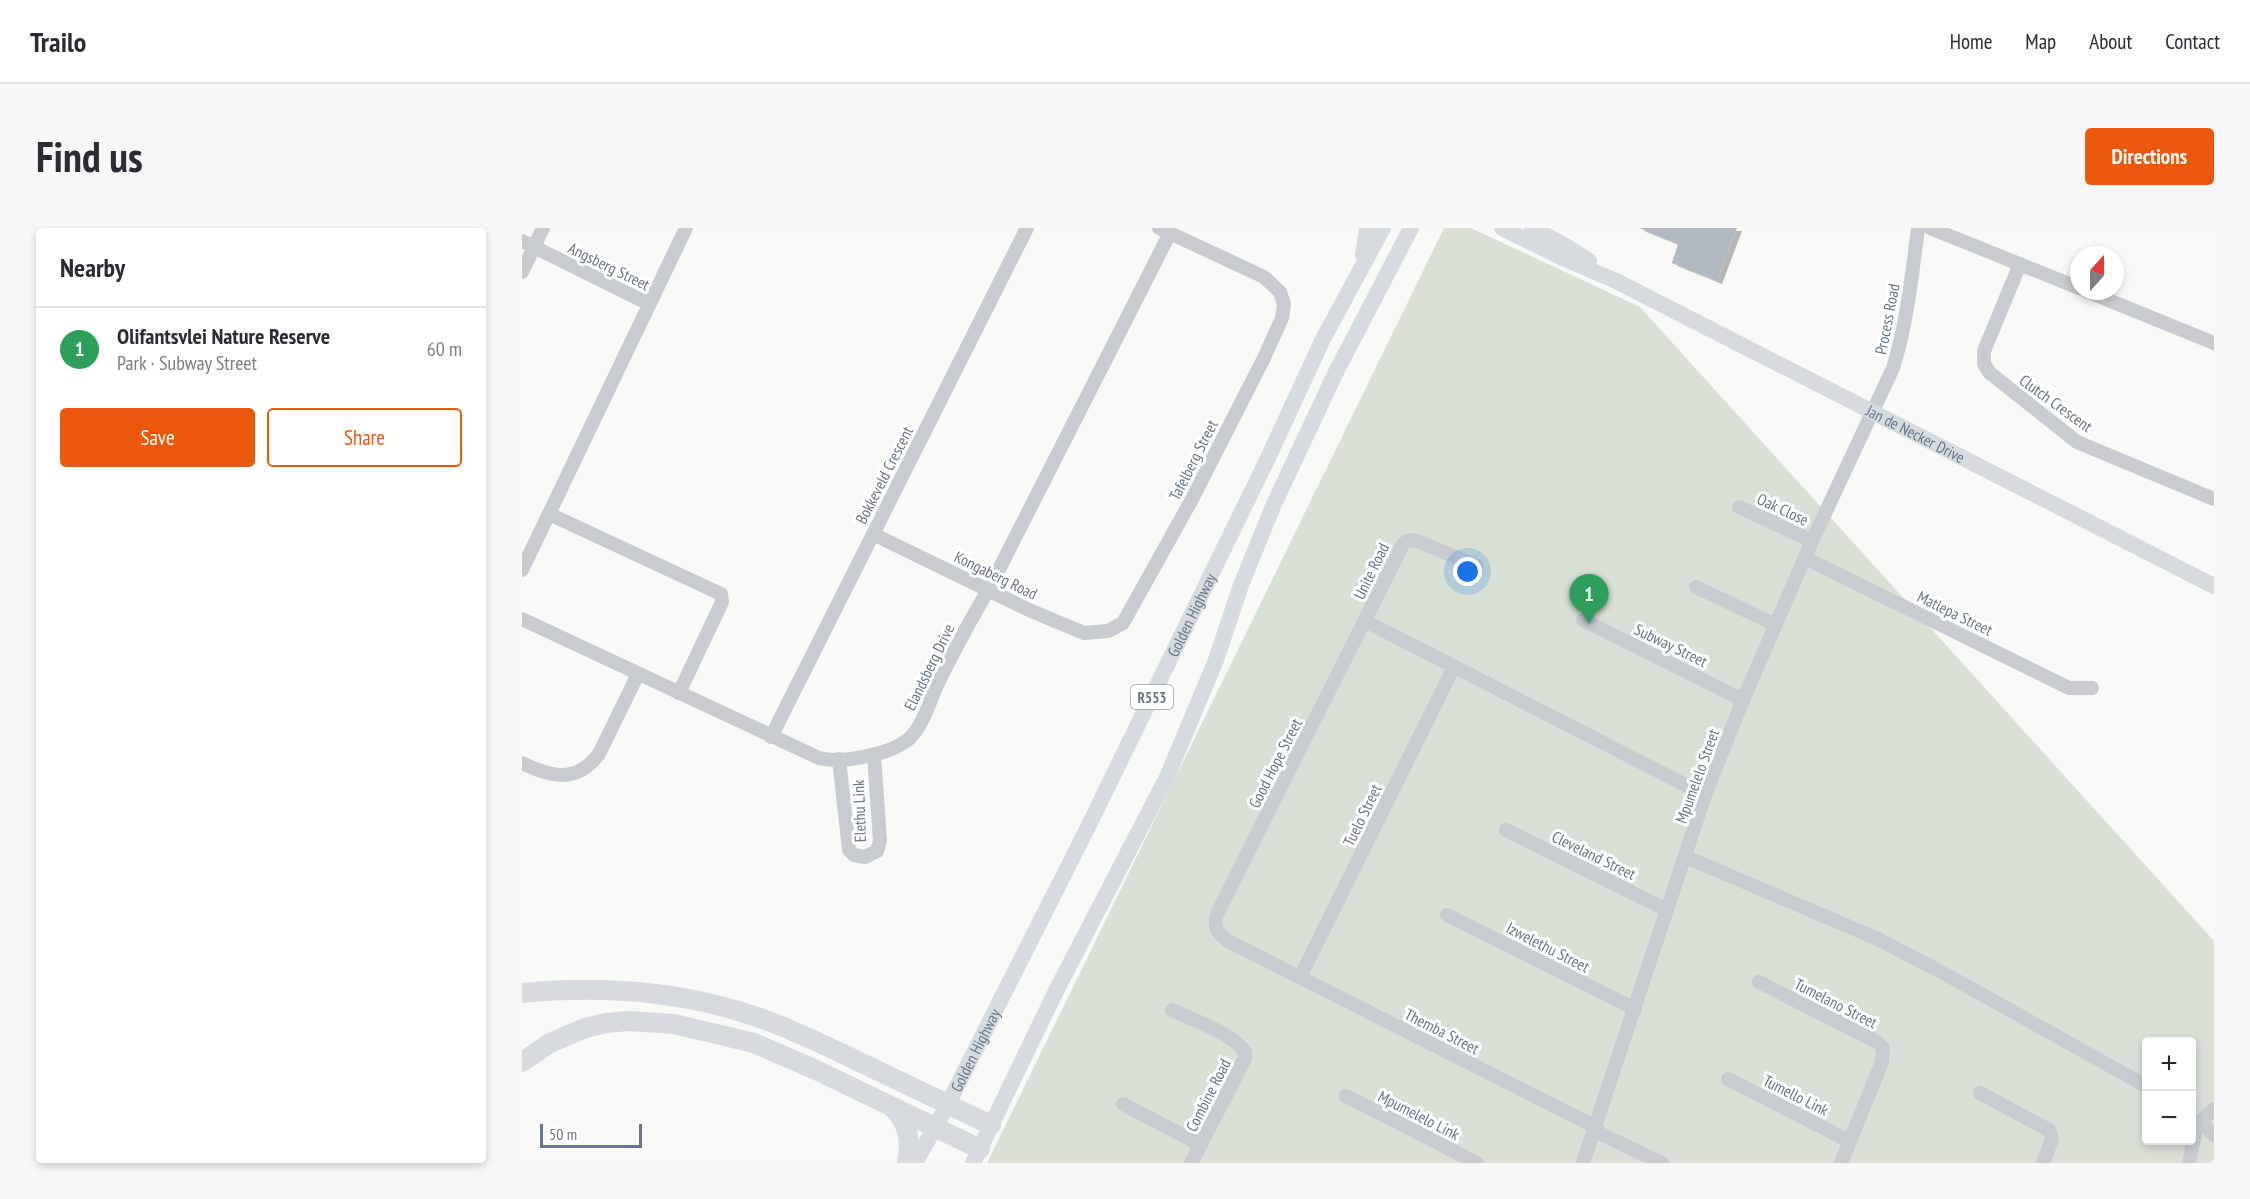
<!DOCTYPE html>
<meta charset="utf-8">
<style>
:root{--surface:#fff;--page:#f7f7f7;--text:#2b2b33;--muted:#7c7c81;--line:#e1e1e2;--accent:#ea580c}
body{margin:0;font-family:"PT Sans Narrow",sans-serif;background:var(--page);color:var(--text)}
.controls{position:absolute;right:18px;bottom:18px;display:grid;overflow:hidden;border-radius:6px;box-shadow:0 3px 9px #0003}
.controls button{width:54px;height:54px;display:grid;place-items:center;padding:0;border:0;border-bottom:2px solid var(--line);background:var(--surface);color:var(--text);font:30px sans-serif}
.compass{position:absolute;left:1548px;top:18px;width:54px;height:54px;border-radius:50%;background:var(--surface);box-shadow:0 3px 9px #0003;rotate:21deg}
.scale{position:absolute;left:18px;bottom:15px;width:102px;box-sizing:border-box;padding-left:6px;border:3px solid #667589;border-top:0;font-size:16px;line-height:21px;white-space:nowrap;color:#667589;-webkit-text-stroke:4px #fff;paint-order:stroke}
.you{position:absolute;left:946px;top:344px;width:21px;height:21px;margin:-15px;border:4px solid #fff;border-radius:50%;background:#1a73e8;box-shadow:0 0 0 9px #1a73e833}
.badge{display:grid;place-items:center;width:39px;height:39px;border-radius:50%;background:var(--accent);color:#fff;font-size:20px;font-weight:700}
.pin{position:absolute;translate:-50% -50px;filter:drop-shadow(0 2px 3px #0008)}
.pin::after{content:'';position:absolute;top:32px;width:21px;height:18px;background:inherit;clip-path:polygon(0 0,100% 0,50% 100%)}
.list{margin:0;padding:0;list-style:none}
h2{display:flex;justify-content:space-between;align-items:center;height:78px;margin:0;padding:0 24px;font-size:26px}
h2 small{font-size:20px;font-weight:400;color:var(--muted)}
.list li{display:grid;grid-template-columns:39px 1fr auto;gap:18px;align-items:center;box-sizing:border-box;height:84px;padding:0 24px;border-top:2px solid var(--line)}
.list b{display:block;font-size:22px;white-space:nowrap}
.list p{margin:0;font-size:20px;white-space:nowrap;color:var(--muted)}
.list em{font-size:20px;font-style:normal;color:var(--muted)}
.actions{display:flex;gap:12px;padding:18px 24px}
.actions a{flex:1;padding:14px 0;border:2px solid var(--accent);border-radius:6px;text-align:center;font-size:21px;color:var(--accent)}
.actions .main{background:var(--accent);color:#fff}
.map{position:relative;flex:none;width:1692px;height:935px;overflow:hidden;border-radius:6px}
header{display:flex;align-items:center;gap:36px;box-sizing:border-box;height:84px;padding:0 30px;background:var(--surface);border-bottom:2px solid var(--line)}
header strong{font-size:28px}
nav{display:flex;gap:33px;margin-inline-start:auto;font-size:21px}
.intro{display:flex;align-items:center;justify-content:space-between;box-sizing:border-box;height:144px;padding:0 36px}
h1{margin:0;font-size:42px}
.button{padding:15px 27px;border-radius:6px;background:var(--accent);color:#fff;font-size:21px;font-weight:700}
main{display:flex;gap:36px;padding:0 36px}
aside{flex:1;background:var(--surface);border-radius:6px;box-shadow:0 3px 9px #0003}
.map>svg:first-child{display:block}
</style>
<header>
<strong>Trailo</strong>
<nav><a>Home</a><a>Map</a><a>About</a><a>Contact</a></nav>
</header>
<div class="intro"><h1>Find us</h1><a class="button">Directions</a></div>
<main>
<aside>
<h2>Nearby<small></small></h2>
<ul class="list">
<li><span class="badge" style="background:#2e9e5b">1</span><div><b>Olifantsvlei Nature Reserve</b><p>Park · Subway Street</p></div><em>60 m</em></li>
</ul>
<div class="actions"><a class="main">Save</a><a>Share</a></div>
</aside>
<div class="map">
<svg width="1692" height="935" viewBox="0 0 1692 935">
<defs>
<filter id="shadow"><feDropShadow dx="5" dy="3" stdDeviation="0" flood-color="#0004"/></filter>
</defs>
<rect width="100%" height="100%" fill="#f8f9f6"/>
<!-- green -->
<path fill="#d9e1d6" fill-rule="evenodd" d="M922 0H949L1118 79 1692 713V935H465ZM1624 814H1670V912H1624Z"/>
<!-- building -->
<path fill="#b3b9c0" filter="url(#shadow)" d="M1117 0H1215L1195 53 1150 35 1156 16Z"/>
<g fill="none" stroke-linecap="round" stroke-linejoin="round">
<!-- minor -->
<g stroke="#c8cbcf" stroke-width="14">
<path d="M1408 0 1557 60"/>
<path d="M0 13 127 76"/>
<path d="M1498 36 1462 123V136L1468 145 1555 214 1692 271"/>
<path d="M0 44 21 0"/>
<path d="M1564 63 1692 115"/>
<path d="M1217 279 1290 313"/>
<path d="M27 286 199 366 200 374 157 465"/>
<path d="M351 306 507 382 562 405 586 403 601 395 669 273 742 130 760 90 762 76 758 64 742 49 637 0"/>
<path d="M1283 330 1547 460H1570"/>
<path d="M955 338 893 312 885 313 881 316 695 686C691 699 696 706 706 713L1072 898 1079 906 1140 935"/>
<path d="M0 342 164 0"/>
<path d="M1174 359 1254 397"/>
<path d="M0 391 297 530C320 536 372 526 389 509 402 495 408 472 416 455 432 423 448 392 467 361L648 5"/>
<path d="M1061 392 1221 472"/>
<path d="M843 393 1183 567"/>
<path d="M249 509 505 0"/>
<path d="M317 531 327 622 332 627 343 629 355 623 358 613 352 527"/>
<path d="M0 535C29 549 54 556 77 526L116 446"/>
<path d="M984 602 1145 682"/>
<path d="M1164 629 1356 711 1423 746 1624 858"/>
<path d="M925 687 1113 781"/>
<path d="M778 749 932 439"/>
<path d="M1237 754 1355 814 1361 820 1360 834 1319 935"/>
<path d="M650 782C671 792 712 806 723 824V830L709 858 669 935"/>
<path d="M1206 851 1327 913"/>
<path d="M1458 865 1527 902 1530 911 1521 935"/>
<path d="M824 868 955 935"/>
<path d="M601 876 679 917"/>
<path d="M1671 893 1684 899 1692 907"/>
<path d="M1061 935 1183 567 1221 472 1290 313 1371 140C1385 95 1390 47 1396 0"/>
<path d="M1667 935 1675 896 1692 881"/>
</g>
<!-- major -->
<g stroke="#d6dbe0" stroke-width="16">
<path id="s1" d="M980 0 1043 31 1094 53 1692 358"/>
<path d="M1010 0 1042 17 1067 33"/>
<path d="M841 27 845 0"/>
<path id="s2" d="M393 935 426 876 565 601 746 230 800 113 861 0"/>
<path d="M451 935 534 763 645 549 694 432 719 357 752 276 813 146 889 0"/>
</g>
<!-- highway -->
<g stroke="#d6dbe0" stroke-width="20">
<path d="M0 765C80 757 161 763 238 790 275 803 310 821 346 838 387 858 428 877 469 897"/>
<path d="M0 834 28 815 63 800 84 795 106 793 152 796 232 815 294 842 458 921"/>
<path d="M371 880C387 897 389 912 385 935"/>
</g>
</g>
<g text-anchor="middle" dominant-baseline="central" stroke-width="6" stroke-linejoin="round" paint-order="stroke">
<!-- shield labels -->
<rect fill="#fff" stroke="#949eac" stroke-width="1.5" x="609" y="457" width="42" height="24" rx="4.5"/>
<g font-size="15" font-weight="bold" fill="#667589">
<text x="630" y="469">R553</text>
</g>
<!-- street labels -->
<g font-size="16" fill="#667589" stroke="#fff">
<text transform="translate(87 38) rotate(26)">Angsberg Street</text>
<text transform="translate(1365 91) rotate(-79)">Process Road</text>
<text transform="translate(1534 175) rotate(36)">Clutch Crescent</text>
<text stroke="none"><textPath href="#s1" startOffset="462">Jan de Necker Drive</textPath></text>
<text transform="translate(671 232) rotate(-63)">Tafelberg Street</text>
<text transform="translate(362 247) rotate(-63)">Bokkeveld Crescent</text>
<text transform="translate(1261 281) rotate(25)">Oak Close</text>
<text transform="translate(849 343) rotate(-64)">Unite Road</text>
<text transform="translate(474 347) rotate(26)">Kongaberg Road</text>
<text transform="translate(1433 385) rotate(26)">Matlepa Street</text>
<text stroke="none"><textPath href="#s2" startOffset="614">Golden Highway</textPath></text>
<text transform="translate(1149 417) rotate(26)">Subway Street</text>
<text transform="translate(407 439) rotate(-64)">Elandsberg Drive</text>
<text transform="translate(753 535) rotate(-63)">Good Hope Street</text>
<text transform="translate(1175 548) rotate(-70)">Mpumelelo Street</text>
<text transform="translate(337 583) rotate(-92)">Elethu Link</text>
<text transform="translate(840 587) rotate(-64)">Tuelo Street</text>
<text transform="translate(1072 627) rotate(26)">Cleveland Street</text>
<text transform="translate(1026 719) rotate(27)">Izwelethu Street</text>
<text transform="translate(1314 775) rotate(27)">Tumelano Street</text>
<text transform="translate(920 803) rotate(27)">Themba Street</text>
<text stroke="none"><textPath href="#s2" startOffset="128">Golden Highway</textPath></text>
<text transform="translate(686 867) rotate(-63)">Combine Road</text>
<text transform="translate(1274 867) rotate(27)">Tumello Link</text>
<text transform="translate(897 887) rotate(27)">Mpumelelo Link</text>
</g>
</g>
</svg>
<div class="controls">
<button>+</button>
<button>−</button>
</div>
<svg class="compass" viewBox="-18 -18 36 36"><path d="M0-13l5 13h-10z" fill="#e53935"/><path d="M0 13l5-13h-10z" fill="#7c7c81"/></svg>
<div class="scale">50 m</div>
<div class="you"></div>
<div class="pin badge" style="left:1067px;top:396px;background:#2e9e5b">1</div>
</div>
</main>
